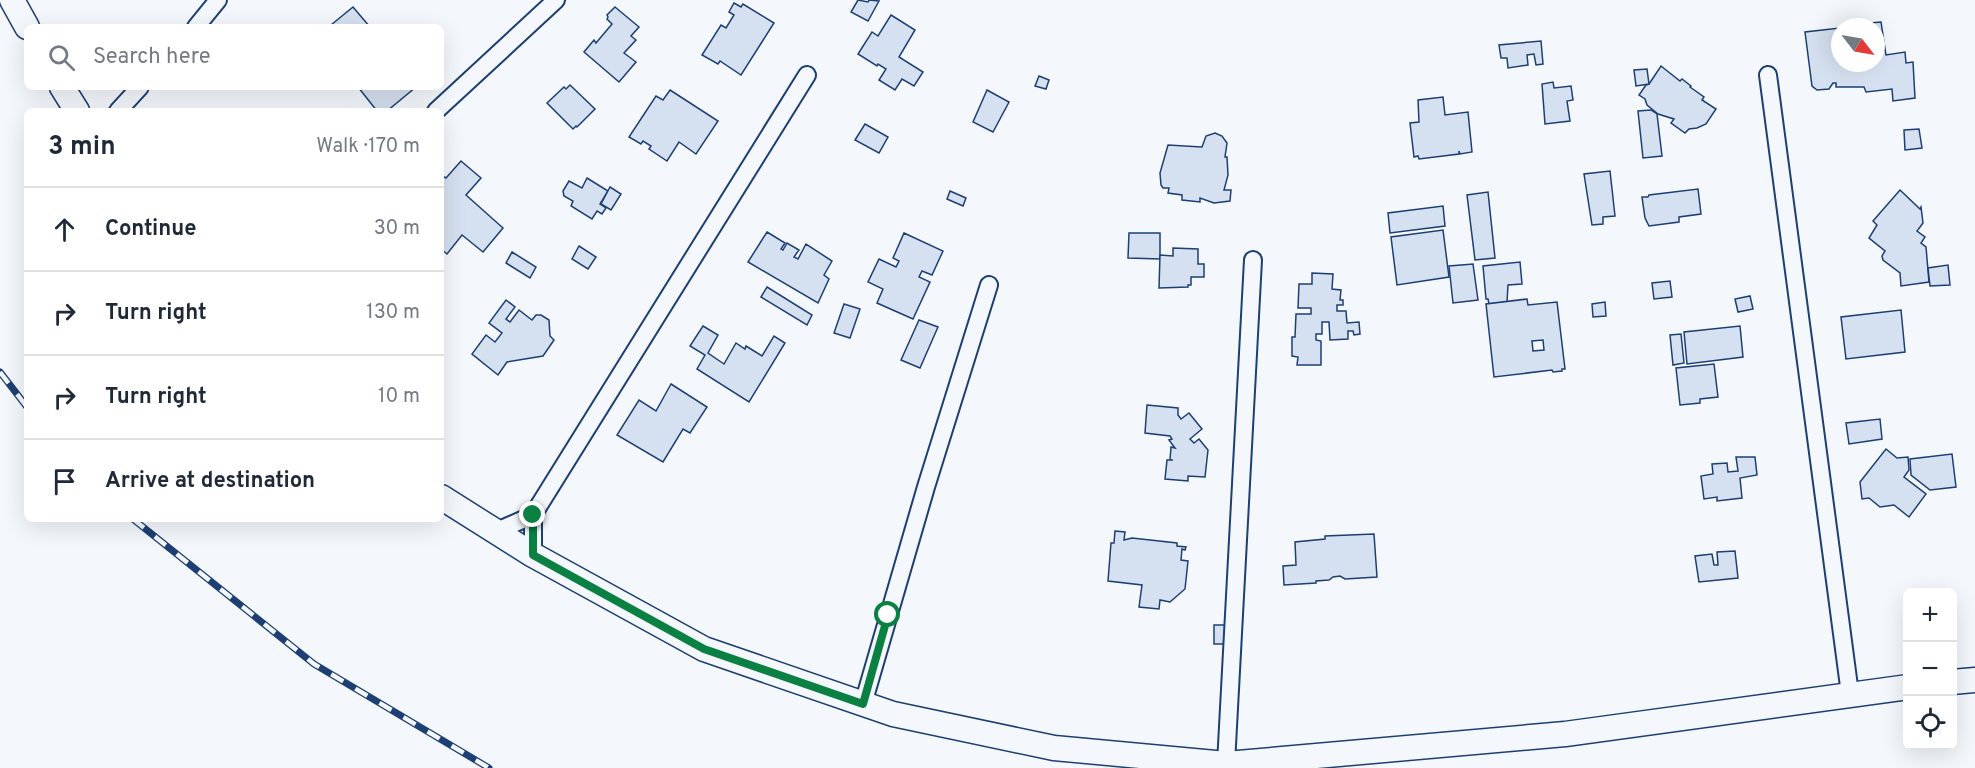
<!DOCTYPE html>
<meta charset="utf-8">
<style>
:root{--surface:#fff;--page:#f2f2f3;--text:#1f2937;--muted:#747a83;--line:#e0e1e3}
body{margin:0;font-family:Overpass,sans-serif;background:var(--page);color:var(--text)}
.controls{position:absolute;right:18px;bottom:18px;display:grid;overflow:hidden;border-radius:9px;box-shadow:0 6px 24px #0002}
.controls button{width:54px;height:54px;display:grid;place-items:center;padding:0;border:0;border-bottom:2px solid var(--line);background:var(--surface);color:var(--text);font:30px sans-serif}
.compass{position:absolute;left:1831px;top:18px;width:54px;height:54px;border-radius:50%;background:var(--surface);box-shadow:0 6px 24px #0002;rotate:121deg}
.stop{position:absolute;width:18px;height:18px;margin:-14px;border:4px solid #0b8043;border-radius:50%;background:#fff}
.stop.end{background:#0b8043;border-color:#fff;box-shadow:0 2px 6px #0008}
.list{margin:0;padding:0;list-style:none}
h2{display:flex;justify-content:space-between;align-items:center;height:78px;margin:0;padding:0 24px;font-size:26px}
h2 small{font-size:20px;font-weight:400;color:var(--muted)}
.list li{display:grid;grid-template-columns:39px 1fr auto;gap:18px;align-items:center;box-sizing:border-box;height:84px;padding:0 24px;border-top:2px solid var(--line)}
.list b{display:block;font-size:22px;white-space:nowrap}
.list em{font-size:20px;font-style:normal;color:var(--muted)}
.icon{flex:none;width:33px;height:33px;fill:none;stroke:currentColor;stroke-width:2;stroke-linecap:round;stroke-linejoin:round}
.map{position:relative;flex:none;width:1975px;height:768px;overflow:hidden}
.search{position:absolute;background:var(--surface);box-shadow:0 6px 24px #0002;left:24px;top:24px;width:420px;height:66px;display:flex;align-items:center;gap:15px;box-sizing:border-box;padding:0 21px;border-radius:9px;color:var(--muted);font-size:22px}
.panel{position:absolute;background:var(--surface);box-shadow:0 6px 24px #0002;left:24px;top:108px;width:420px;height:414px;border-radius:9px}
.map>svg:first-child{display:block}
</style>
<div class="map">
<svg width="1975" height="768" viewBox="0 0 1975 768">
<rect width="100%" height="100%" fill="#f4f7fb"/>
<!-- building -->
<g fill="#d5e0f0" stroke="#1d3f73" stroke-width="1.5" fill-rule="evenodd">
<path d="M858 0 868 2 869 0 879 1 868 21 851 12Z"/>
<path d="M734 3 741 7 743 4 774 23 741 75 720 61 718 64 702 55 721 25 726 28 734 15 729 12Z"/>
<path d="M353 7 370 27H333L331 25Z"/>
<path d="M615 7 639 27 631 36 636 40 624 53 636 62 619 82 584 52 594 40 596 43 612 24 607 19 608 17 607 15Z"/>
<path d="M891 15 915 30 899 57 923 72 914 86 902 79 895 90 879 80 886 69 878 64 877 66 858 54 872 32 878 36Z"/>
<path d="M1881 22 1886 55 1905 52 1906 63 1913 62 1915 98 1893 101 1892 89 1866 92 1864 87H1836V83H1833L1829 89 1817 90 1812 86 1805 32 1840 28V63H1876V27H1847L1846 25Z"/>
<path d="M1541 41 1543 64 1536 65 1534 54 1527 55 1528 65 1508 68 1507 58H1501L1499 45Z"/>
<path d="M1661 66 1680 81 1682 79 1691 86 1690 87 1704 97 1702 100 1716 109 1706 124 1697 128 1689 129 1685 133 1671 123 1674 119 1658 114 1647 105 1645 99 1639 95 1646 85 1649 84Z"/>
<path d="M1647 69 1649 84 1636 86 1634 70Z"/>
<path d="M1039 76 1049 80 1046 89 1035 86Z"/>
<path d="M1553 82 1554 88 1571 86 1573 100 1567 101 1570 121 1545 124 1542 84Z"/>
<path d="M570 85 595 109 577 127 576 126 573 129 547 103 564 87 566 89Z"/>
<path d="M358 87H416L387 111H377Z"/>
<path d="M670 90 718 121 696 154 679 142 667 161 649 149 651 146 643 141 641 144 629 137 656 96 663 100Z"/>
<path d="M987 90 1009 102 993 132 973 122Z"/>
<path d="M1443 97 1445 115 1468 112 1472 152 1460 154 1459 151V154L1419 159 1418 156 1414 157 1410 123 1419 122 1418 100Z"/>
<path d="M1651 110 1657 114 1662 156 1643 158 1638 111Z"/>
<path d="M865 124 888 137 879 153 855 140Z"/>
<path d="M1919 129 1922 148 1905 150 1904 130Z"/>
<path d="M1215 133 1222 136 1227 143 1225 157H1227L1228 175 1224 190H1231L1230 201 1214 203 1200 198V202L1182 200V195L1168 193 1169 188H1163L1161 185 1160 173 1168 145 1202 147 1206 136Z"/>
<path d="M461 161 481 178 466 195 503 228 483 252 462 235 447 254 441 249V175L446 178Z"/>
<path d="M1610 171 1615 216 1603 217V224L1592 225 1584 174Z"/>
<path d="M587 178 608 191 600 204 606 208 602 214 597 211 592 219 571 206 573 201 564 196 563 191 569 181 582 188Z"/>
<path d="M610 187 621 194 611 210 601 204Z"/>
<path d="M1698 189 1701 214 1679 217V222L1649 226 1645 218 1642 197H1648L1649 195Z"/>
<path d="M1900 190 1920 209 1921 207 1923 223 1917 231 1925 237 1921 243 1926 247 1929 282 1901 286 1900 273 1883 260 1882 256 1885 251 1869 238 1877 225 1873 221Z"/>
<path d="M950 191 966 198 963 206 947 199Z"/>
<path d="M1488 192 1495 258 1475 260 1467 195Z"/>
<path d="M1443 206 1445 226 1390 233 1388 213Z"/>
<path d="M1443 230 1449 277 1397 285 1391 237Z"/>
<path d="M767 232 785 243 781 249 783 250 787 243 799 250 794 257 798 259 806 244 832 261 824 275 829 279 818 303 748 262Z"/>
<path d="M904 233 943 251 932 275 922 271 919 277 930 282 913 319 877 303 883 289 868 282 879 259 896 267 899 261 893 258Z"/>
<path d="M1129 233H1160V259L1128 258Z"/>
<path d="M579 246 596 257 588 269 572 259Z"/>
<path d="M1173 248 1198 249V264H1204V277H1191V285H1188V287L1159 288 1160 255 1173 256Z"/>
<path d="M512 252 536 267 530 278 506 263Z"/>
<path d="M1520 262 1522 284 1508 285 1507 302 1489 304 1488 299H1486L1483 266Z"/>
<path d="M1473 264 1478 300 1453 303 1449 266Z"/>
<path d="M1948 265 1950 285 1930 286 1928 268Z"/>
<path d="M1312 273 1333 274 1332 289 1341 290 1340 300H1343V305H1337V311H1346L1347 323 1359 322 1360 334 1354 335 1353 331H1348V339L1330 340 1329 322H1322V334H1316V340L1321 341V365H1297L1298 357 1292 356V337H1295L1296 314H1311V308H1298L1299 284H1312Z"/>
<path d="M1670 281 1672 297 1654 299 1652 283Z"/>
<path d="M767 287 812 315 807 325 761 297Z"/>
<path d="M1750 296 1753 309 1738 312 1735 299Z"/>
<path d="M1527 299 1528 305 1557 302 1565 369H1562V371L1553 372 1552 370 1494 377 1486 304ZM1543 340 1544 350 1533 351 1532 341Z"/>
<path d="M506 300 515 307 506 319 510 322 519 310 532 320 536 315H541L549 320 550 336 554 340 543 356 507 362 498 375 472 354 486 335 495 342 502 333 489 323Z"/>
<path d="M1605 302 1606 316 1593 317 1592 304Z"/>
<path d="M844 304 860 309 850 338 834 333Z"/>
<path d="M1901 310 1905 352 1846 359 1841 317Z"/>
<path d="M919 320 938 327 920 368 901 360Z"/>
<path d="M703 326 718 335 708 353 724 364 736 343 745 349 746 346 762 356 774 336 785 343 749 402 697 369 705 355 690 346Z"/>
<path d="M1740 326 1743 357 1687 364 1684 332Z"/>
<path d="M1681 334 1684 363 1673 365 1670 335Z"/>
<path d="M1714 364 1718 397 1700 399V403L1680 405 1676 368Z"/>
<path d="M671 384 707 407 690 433 683 429 663 462 617 435 639 400 656 411Z"/>
<path d="M1147 405 1178 408V415L1181 419 1189 413 1202 429 1190 439 1194 443 1199 439 1208 450 1205 477 1188 476V481L1165 479 1167 460H1173H1170L1171 447 1175 448 1169 440 1172 439 1170 436 1145 433Z"/>
<path d="M1880 419 1882 439 1849 444 1846 423Z"/>
<path d="M1886 449 1897 458 1908 457 1909 470 1904 477 1926 494 1909 517 1894 505 1880 507 1869 498 1862 499 1860 482Z"/>
<path d="M1952 454 1956 487 1930 490 1911 475 1910 459Z"/>
<path d="M1736 457H1755L1757 475 1740 478 1742 498 1717 501V497L1704 499 1701 476 1713 474 1712 464 1727 463 1728 472 1738 471Z"/>
<path d="M1115 531 1125 532 1124 540 1132 538 1177 543V546L1186 547 1185 550 1182 549 1181 560 1188 561 1185 589 1170 602 1160 600 1159 609 1139 607 1142 585 1108 581 1111 543H1114Z"/>
<path d="M1374 534 1377 577 1345 579 1340 576 1333 577 1329 580 1316 581V583L1284 585 1283 566 1296 565 1295 542 1325 539V536Z"/>
<path d="M1735 551 1738 578 1699 582 1695 556 1712 554 1714 565H1718L1717 552Z"/>
<rect x="1214" y="625" width="17" height="19"/>
</g>
<g fill="none" stroke-linecap="round" stroke-linejoin="round">
<defs>
<g id="street">
<path d="M196 27 218 0"/>
<path d="M1768 75 1850 694"/>
<path d="M118 111 140 87"/>
<path d="M436 111 556 0"/>
<path d="M495 532 533 515"/>
<path d="M533 555V515L807 75"/>
<path d="M863 704 926 487 989 285"/>
<path d="M1226 764 1253 260"/>
</g>
<g id="secondary">
<path d="M12 0 27 27"/>
<path d="M62 87 77 111"/>
<path d="M441 497 533 555 704 649 893 714 1054 748 1226 764 1565 734 1908 687"/>
<path d="M1952 682 1975 680"/>
</g>
</defs>
<!-- street casing -->
<use href="#street" stroke="#1d3f73" stroke-width="20"/>
<!-- secondary casing -->
<use href="#secondary" stroke="#1d3f73" stroke-width="27"/>
<!-- street -->
<use href="#street" stroke="#f4f7fb" stroke-width="16"/>
<!-- secondary -->
<use href="#secondary" stroke="#f4f7fb" stroke-width="24"/>
<defs>
<g id="rail">
<path d="M0 372 27 407"/>
<path d="M133 519 314 664 489 768"/>
</g>
</defs>
<!-- rail casing -->
<use href="#rail" stroke="#1d3f73" stroke-width="7"/>
<!-- rail -->
<use href="#rail" stroke="#f4f7fb" stroke-width="4.5" stroke-dasharray="14" stroke-linecap="butt"/>
</g>
<g fill="none" stroke-linecap="round" stroke-linejoin="round">
<!-- route -->
<path stroke="#0b8043" stroke-width="8" d="M533 515V555L704 649 863 704 888 615"/>
</g>
</svg>
<div class="controls">
<button>+</button>
<button>−</button>
<button><svg class="icon" aria-label="locate" viewBox="0 0 24 24"><circle cx="12" cy="12" r="6"/><path d="M12 2v4M12 18v4M2 12h4M18 12h4"/></svg></button>
</div>
<svg class="compass" viewBox="-18 -18 36 36"><path d="M0-13l5 13h-10z" fill="#e53935"/><path d="M0 13l5-13h-10z" fill="#747a83"/></svg>
<div class="stop" style="left:888px;top:615px"></div>
<div class="stop end" style="left:533px;top:515px"></div>
<div class="search"><svg class="icon" aria-label="search" viewBox="0 0 24 24"><circle cx="10" cy="10" r="6"/><path d="M15 15l6 6"/></svg>Search here</div>
<section class="panel">
<h2>3 min<small>Walk · 170 m</small></h2>
<ul class="list">
<li><svg class="icon" aria-label="ahead" viewBox="0 0 24 24"><path d="M12 20V5M6 11l6-6 6 6"/></svg><div><b>Continue</b></div><em>30 m</em></li>
<li><svg class="icon" aria-label="right" viewBox="0 0 24 24"><path d="M7 20v-9h11M14 6l5 5-5 5"/></svg><div><b>Turn right</b></div><em>130 m</em></li>
<li><svg class="icon" aria-label="right" viewBox="0 0 24 24"><path d="M7 20v-9h11M14 6l5 5-5 5"/></svg><div><b>Turn right</b></div><em>10 m</em></li>
<li><svg class="icon" aria-label="arrive" viewBox="0 0 24 24"><path d="M6 21V4h12l-3 4 3 4H6"/></svg><div><b>Arrive at destination</b></div></li>
</ul>
</section>
</div>
